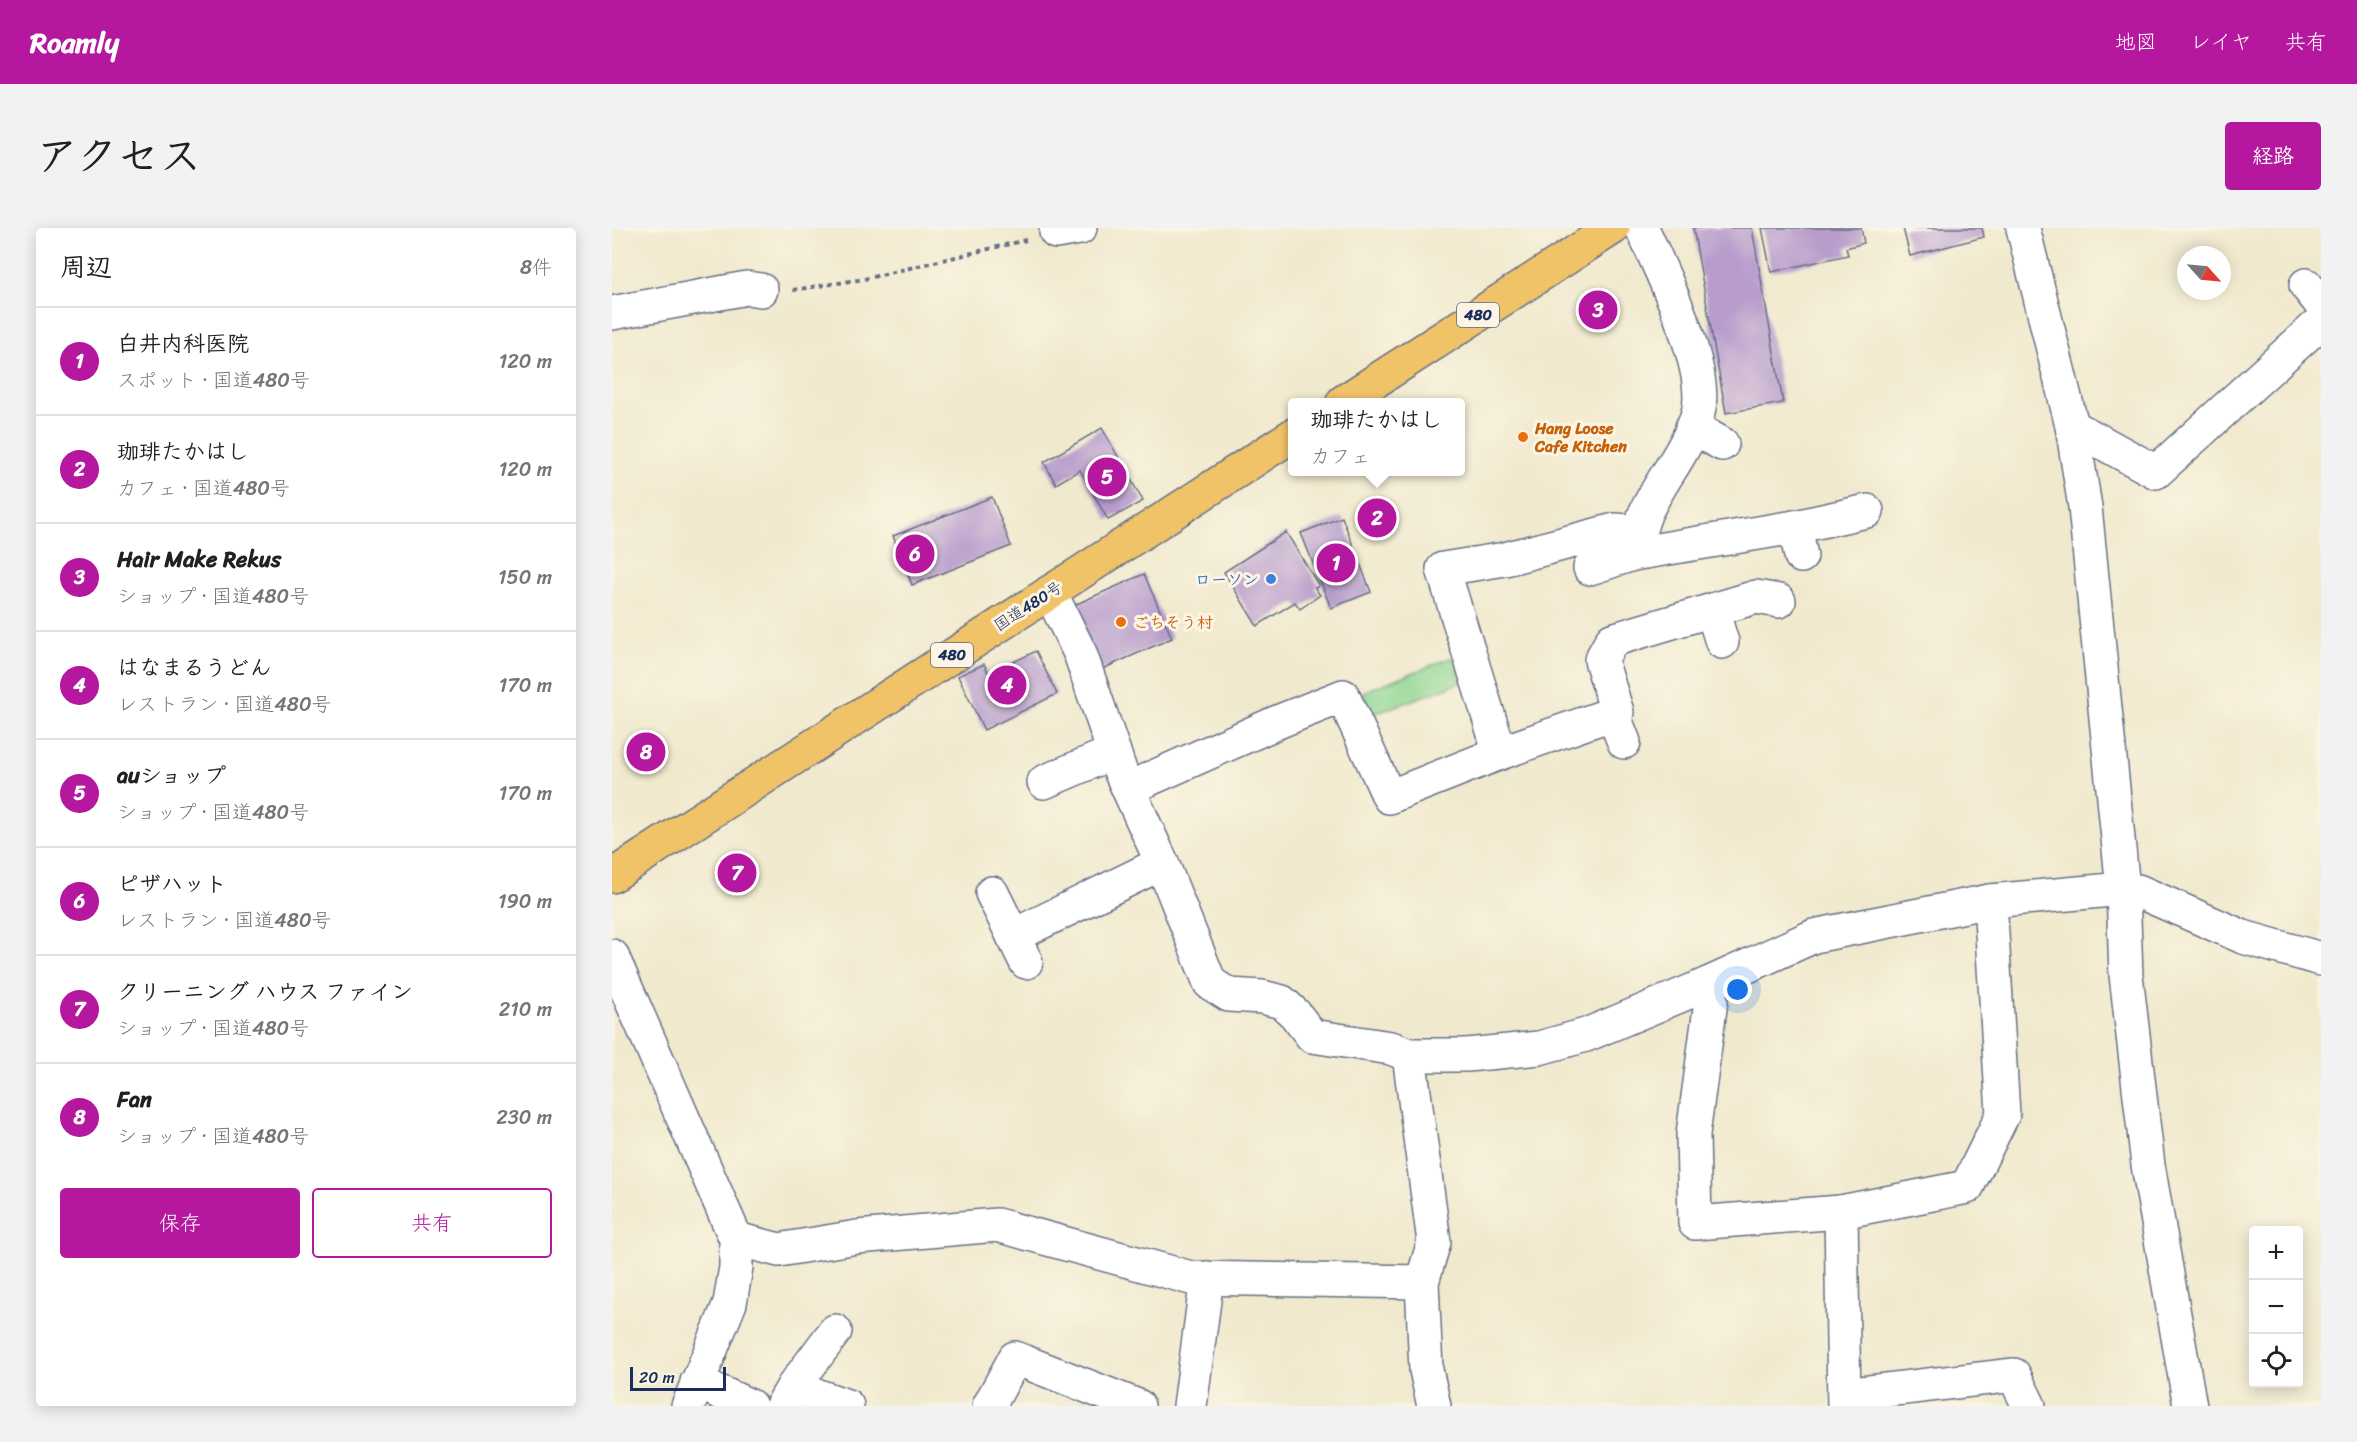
<!DOCTYPE html>
<html lang="ja">
<meta charset="utf-8">
<style>
:root{--surface:#fff;--page:#f2f2f2;--text:#202124;--muted:#757577;--line:#e0e0e0;--accent:#b5179e}
body{margin:0;font-family:Sriracha,"Klee One",sans-serif;background:var(--page);color:var(--text)}
.controls{position:absolute;right:18px;bottom:18px;display:grid;overflow:hidden;border-radius:6px;box-shadow:0 3px 15px #0003}
.controls button{width:54px;height:54px;display:grid;place-items:center;padding:0;border:0;border-bottom:2px solid var(--line);background:var(--surface);color:var(--text);font:30px sans-serif}
.compass{position:absolute;left:1565px;top:18px;width:54px;height:54px;border-radius:50%;background:var(--surface);box-shadow:0 3px 15px #0003;rotate:117deg}
.scale{position:absolute;left:18px;bottom:15px;width:96px;box-sizing:border-box;padding-left:6px;border:3px solid #1b2f5e;border-top:0;font-size:16px;line-height:21px;white-space:nowrap;color:#1b2f5e;-webkit-text-stroke:4px #fcf5e5;paint-order:stroke}
.you{position:absolute;left:1126px;top:762px;width:21px;height:21px;margin:-15px;border:4px solid #fff;border-radius:50%;background:#1a73e8;box-shadow:0 0 0 9px #1a73e833}
.badge{display:grid;place-items:center;width:39px;height:39px;border-radius:50%;background:var(--accent);color:#fff;font-size:20px;font-weight:700}
.pin{position:absolute;translate:-50% -50%;border:3px solid #fff;box-shadow:0 2px 6px #0006}
.popup{position:absolute;left:676px;top:170px;width:177px;height:78px;box-sizing:border-box;display:grid;place-content:center;border-radius:6px;background:var(--surface);filter:drop-shadow(0 2px 4px #0005);font-size:20px;white-space:nowrap;color:var(--muted)}
.popup b{font-size:22px;color:var(--text)}
.popup::after{content:'';position:absolute;left:50%;top:100%;margin-left:-12px;border:12px solid transparent;border-top-color:var(--surface)}
.list{margin:0;padding:0;list-style:none}
h2{display:flex;justify-content:space-between;align-items:center;height:78px;margin:0;padding:0 24px;font-size:26px}
h2 small{font-size:20px;font-weight:400;color:var(--muted)}
.list li{display:grid;grid-template-columns:39px 1fr auto;gap:18px;align-items:center;box-sizing:border-box;height:108px;padding:0 24px;border-top:2px solid var(--line)}
.list b{display:block;font-size:22px;white-space:nowrap}
.list p{margin:0;font-size:20px;white-space:nowrap;color:var(--muted)}
.list em{font-size:20px;font-style:normal;color:var(--muted)}
.actions{display:flex;gap:12px;padding:18px 24px}
.actions a{flex:1;padding:14px 0;border:2px solid var(--accent);border-radius:6px;text-align:center;font-size:21px;color:var(--accent)}
.actions .main{background:var(--accent);color:#fff}
.icon{flex:none;width:33px;height:33px;fill:none;stroke:currentColor;stroke-width:2;stroke-linecap:round;stroke-linejoin:round}
.map{position:relative;flex:none;width:1709px;height:1178px;overflow:hidden;border-radius:6px}
header{display:flex;align-items:center;gap:36px;box-sizing:border-box;height:84px;padding:0 30px;background:var(--accent);color:#fff}
header strong{font-size:28px}
nav{display:flex;gap:33px;margin-inline-start:auto;font-size:21px}
.intro{display:flex;align-items:center;justify-content:space-between;box-sizing:border-box;height:144px;padding:0 36px}
h1{margin:0;font-size:42px}
.button{padding:15px 27px;border-radius:6px;background:var(--accent);color:#fff;font-size:21px;font-weight:700}
main{display:flex;gap:36px;padding:0 36px}
aside{flex:1;background:var(--surface);border-radius:6px;box-shadow:0 3px 15px #0003}
.map>svg:first-child{display:block}
</style>
<header>
<strong>Roamly</strong>
<nav><a>地図</a><a>レイヤ</a><a>共有</a></nav>
</header>
<div class="intro"><h1>アクセス</h1><a class="button">経路</a></div>
<main>
<aside>
<h2>周辺<small>8件</small></h2>
<ul class="list">
<li><span class="badge">1</span><div><b>白井内科医院</b><p>スポット · 国道480号</p></div><em>120 m</em></li>
<li><span class="badge">2</span><div><b>珈琲たかはし</b><p>カフェ · 国道480号</p></div><em>120 m</em></li>
<li><span class="badge">3</span><div><b>Hair Make Rekus</b><p>ショップ · 国道480号</p></div><em>150 m</em></li>
<li><span class="badge">4</span><div><b>はなまるうどん</b><p>レストラン · 国道480号</p></div><em>170 m</em></li>
<li><span class="badge">5</span><div><b>auショップ</b><p>ショップ · 国道480号</p></div><em>170 m</em></li>
<li><span class="badge">6</span><div><b>ピザハット</b><p>レストラン · 国道480号</p></div><em>190 m</em></li>
<li><span class="badge">7</span><div><b>クリーニング ハウス ファイン</b><p>ショップ · 国道480号</p></div><em>210 m</em></li>
<li><span class="badge">8</span><div><b>Fan</b><p>ショップ · 国道480号</p></div><em>230 m</em></li>
</ul>
<div class="actions"><a class="main">保存</a><a>共有</a></div>
</aside>
<div class="map">
<svg width="1709" height="1178" viewBox="0 0 1709 1178">
<rect width="100%" height="100%" fill="#fcf5e5"/>
<filter id="ink" filterUnits="userSpaceOnUse"><feTurbulence type="fractalNoise" baseFrequency=".0167" numOctaves="2"/><feDisplacementMap in="SourceGraphic" scale="12" xChannelSelector="R" yChannelSelector="G"/><feConvolveMatrix kernelMatrix="1 2 1 2 8 2 1 2 1" color-interpolation-filters="sRGB"/></filter>
<filter id="wash" filterUnits="userSpaceOnUse"><feTurbulence type="fractalNoise" baseFrequency=".008" numOctaves="4" result="noise"/><feDisplacementMap in="SourceGraphic" scale="24" xChannelSelector="R" yChannelSelector="G"/><feGaussianBlur stdDeviation="1.35" result="paint"/><feColorMatrix in="noise" values="0 0 0 0 0 0 0 0 0 0 0 0 0 0 0 0 0 1.4 0 .05"/><feComposite in="paint" operator="in"/></filter>
<g filter="url(#wash)">
<rect width="100%" height="100%" fill="#f0e9cd"/>
<!-- green -->
<path fill="#8cd692" stroke="#548278" stroke-width="1.5" d="M841 429 850 454 759 487 751 464Z"/>
<g id="blocks">
<!-- building -->
<g fill="#b79ccc">
<path d="M1081 0H1140L1171 175 1114 185Z"/>
<path d="M1150 0H1249L1252 15 1234 20 1236 27 1159 44Z"/>
<path d="M1291 0H1370L1372 9 1298 28Z"/>
<path d="M490 200 531 273 496 292 468 242 444 256 432 234Z"/>
<path d="M380 269 399 318 300 357 281 308Z"/>
<path d="M730 289 759 364 719 380 689 305Z"/>
<path d="M674 304 707 358 703 360 708 367 688 381 683 374 645 398 612 344Z"/>
<path d="M532 346 560 410 486 443 458 379Z"/>
<path d="M424 423 445 466 372 502 346 448 372 436 377 446Z"/>
</g>
</g>
</g>
<g filter="url(#ink)">
<use href="#blocks" fill-opacity="0" stroke="#667085" stroke-width="1.5"/>
<g fill="none" stroke-linecap="round" stroke-linejoin="round">
<defs>
<g id="minor">
<path d="M1030 0C1049 43 1098 140 1086 185 1076 222 1048 252 1033 286 1028 299 1025 313 1021 326L1183 299 1255 283"/>
<path d="M1411 0 1460 198 1473 279 1511 661 1514 747 1536 937 1578 1178"/>
<path d="M444 4 468 0"/>
<path d="M1694 57 1709 76"/>
<path d="M0 85 135 60 149 62"/>
<path d="M1460 198 1544 244 1709 94"/>
<path d="M1080 199 1110 216"/>
<path d="M1183 299 1189 328"/>
<path d="M978 340 1021 326"/>
<path d="M438 364 468 425 509 545 550 635 598 755 617 767 650 769 670 774 683 786 700 808 779 820 797 827H855L927 820 974 807 1096 756 1202 708 1378 673 1511 661 1526 663 1631 709 1709 731"/>
<path d="M1100 382 1110 414"/>
<path d="M1001 486 1012 514"/>
<path d="M888 525 831 341 893 331 1003 302 1028 304"/>
<path d="M432 554 502 524"/>
<path d="M517 560 668 493 731 468 777 569 888 525 1005 484 989 432 1000 412 1144 369 1167 373"/>
<path d="M380 665 414 734"/>
<path d="M401 708 550 635"/>
<path d="M0 728 124 1011V1039L118 1075 76 1178"/>
<path d="M1096 756 1099 773 1081 906 1083 995 1229 984"/>
<path d="M797 827 822 1014 810 1054 814 1142 822 1178"/>
<path d="M124 1011 167 1022 245 1009 385 997 579 1050 810 1054"/>
<path d="M85 1154 138 1178"/>
<path d="M181 1159 235 1178"/>
<path d="M1232 1167 1402 1147 1417 1178"/>
<path d="M170 1178 181 1159 223 1103"/>
<path d="M377 1178 403 1130 526 1178"/>
<path d="M578 1178 595 1050"/>
<path d="M1232 1178 1229 984 1355 959 1391 886 1378 673"/>
</g>
<g id="highway">
<path d="M731 174 1001 0"/>
<path d="M0 648 681 207"/>
</g>
</defs>
<!-- minor casing -->
<use href="#minor" stroke="#667085" stroke-width="36"/>
<!-- highway casing -->
<use href="#highway" stroke="#667085" stroke-width="36"/>
<!-- path -->
<path stroke="#667085" stroke-width="4" stroke-dasharray="4.5 4.5" stroke-linecap="butt" d="M181 62 252 51 414 12"/>
<!-- minor -->
<use href="#minor" stroke="#fff" stroke-width="33"/>
<!-- highway -->
<use href="#highway" stroke="#f1c369" stroke-width="33"/>
</g>
</g>
<!-- markers -->
<g fill="#e8710a" stroke="#fcf5e5" stroke-width="2">
<circle cx="911" cy="209" r="6"/>
<circle cx="509" cy="394" r="6"/>
</g>
<circle fill="#3f7fe0" stroke="#fcf5e5" stroke-width="2" cx="659" cy="351" r="6"/>
<g text-anchor="middle" dominant-baseline="central" stroke-width="6" stroke-linejoin="round" paint-order="stroke">
<!-- shield labels -->
<g fill="#fcf5e5" stroke="#5e6a86" stroke-width="1.5">
<rect x="845" y="75" width="42" height="24" rx="4.5"/>
<rect x="319" y="415" width="42" height="24" rx="4.5"/>
</g>
<g font-size="15" font-weight="bold" fill="#1b2f5e">
<text x="866" y="87">480</text>
<text x="340" y="427">480</text>
</g>
<!-- food labels -->
<g font-size="16" font-weight="bold" fill="#c56008" stroke="#fcf5e5" text-anchor="start">
<text x="923" y="200">Hang Loose<tspan x="923" dy="18">Cafe Kitchen</tspan></text>
<text x="521" y="394">ごちそう村</text>
</g>
<!-- shop labels -->
<g font-size="16" font-weight="bold" fill="#366cbe" stroke="#fcf5e5" text-anchor="end">
<text x="647" y="351">ローソン</text>
</g>
<!-- street labels -->
<g font-size="16" fill="#1b2f5e" stroke="#fcf5e5">
<text transform="translate(416 378) rotate(-33)">国道480号</text>
</g>
</g>
</svg>
<div class="controls">
<button>+</button>
<button>−</button>
<button><svg class="icon" aria-label="locate" viewBox="0 0 24 24"><circle cx="12" cy="12" r="6"/><path d="M12 2v4M12 18v4M2 12h4M18 12h4"/></svg></button>
</div>
<svg class="compass" viewBox="-18 -18 36 36"><path d="M0-13l5 13h-10z" fill="#e53935"/><path d="M0 13l5-13h-10z" fill="#757577"/></svg>
<div class="scale">20 m</div>
<div class="you"></div>
<div class="pin badge" style="left:724px;top:335px">1</div>
<div class="pin badge" style="left:765px;top:290px">2</div>
<div class="popup"><b>珈琲たかはし</b>カフェ</div>
<div class="pin badge" style="left:986px;top:82px">3</div>
<div class="pin badge" style="left:395px;top:457px">4</div>
<div class="pin badge" style="left:495px;top:249px">5</div>
<div class="pin badge" style="left:303px;top:326px">6</div>
<div class="pin badge" style="left:125px;top:645px">7</div>
<div class="pin badge" style="left:34px;top:524px">8</div>
</div>
</main>
